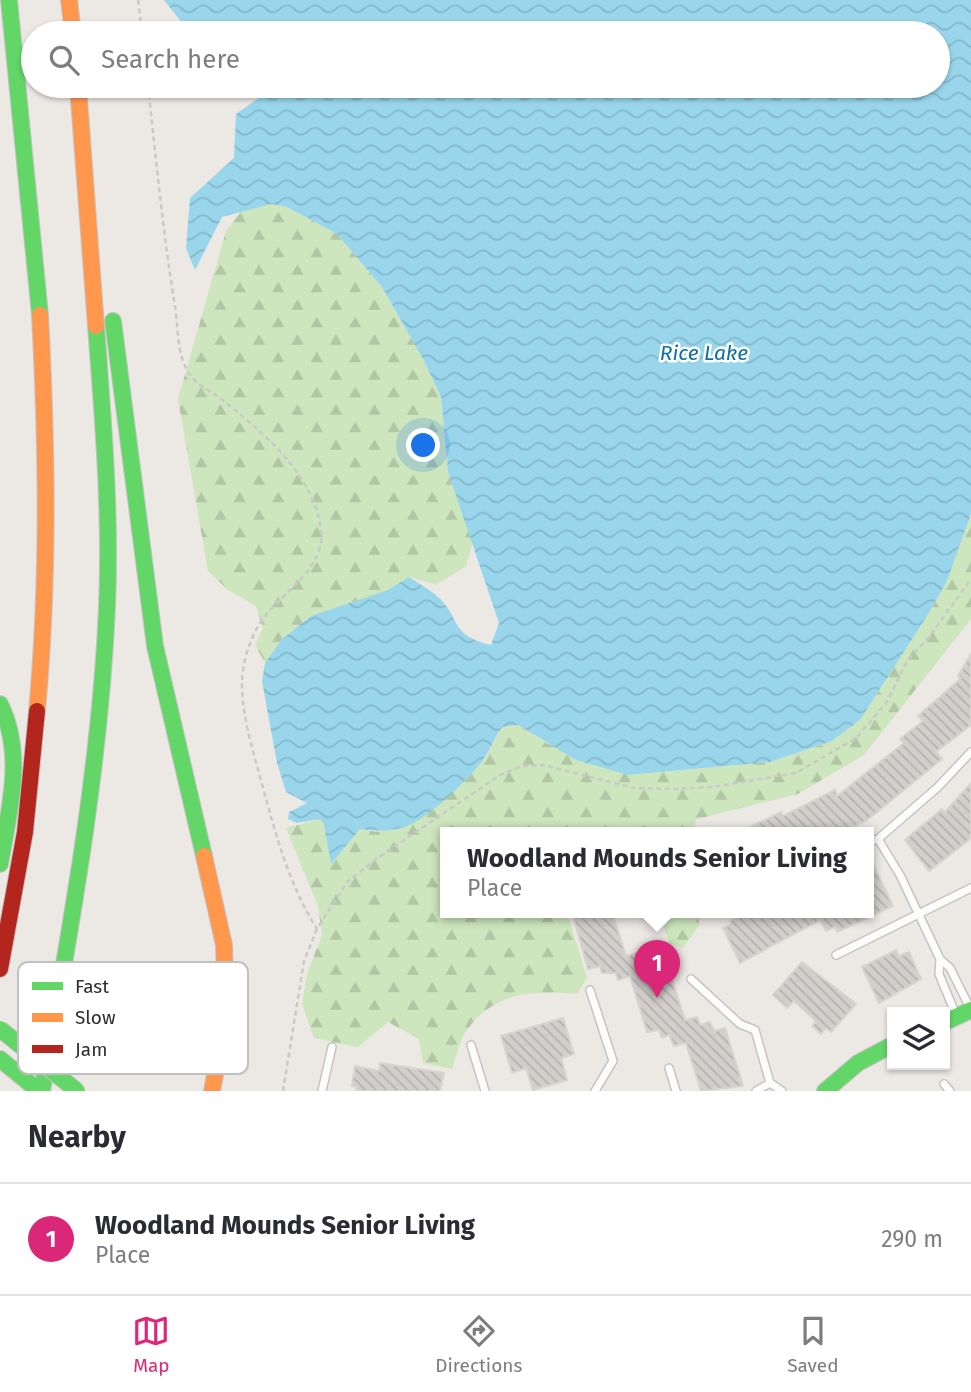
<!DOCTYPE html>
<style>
:root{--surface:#fff;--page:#f2f2f3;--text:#2b2b33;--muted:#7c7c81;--line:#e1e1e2;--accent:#db2777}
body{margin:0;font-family:"Fira Sans",sans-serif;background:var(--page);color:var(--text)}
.controls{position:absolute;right:21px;bottom:21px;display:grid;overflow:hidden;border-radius:0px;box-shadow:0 2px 5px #0004}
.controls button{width:63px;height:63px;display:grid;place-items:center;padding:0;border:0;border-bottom:2px solid var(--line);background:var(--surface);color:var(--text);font:35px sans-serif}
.you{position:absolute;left:424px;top:446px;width:24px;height:24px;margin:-18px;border:5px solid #fff;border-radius:50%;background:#1a73e8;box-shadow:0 0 0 10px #1a73e833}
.badge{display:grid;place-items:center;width:46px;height:46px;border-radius:50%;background:var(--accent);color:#fff;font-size:23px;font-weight:700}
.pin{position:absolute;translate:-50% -58px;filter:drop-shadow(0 2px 4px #0008)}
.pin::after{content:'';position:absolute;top:37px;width:24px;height:21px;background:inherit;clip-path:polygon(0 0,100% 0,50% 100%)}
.popup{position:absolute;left:440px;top:827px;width:434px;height:91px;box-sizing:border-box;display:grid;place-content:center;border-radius:0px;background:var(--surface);filter:drop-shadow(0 2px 5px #0005);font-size:23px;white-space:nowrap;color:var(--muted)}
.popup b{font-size:26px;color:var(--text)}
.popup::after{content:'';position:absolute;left:50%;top:100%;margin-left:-14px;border:14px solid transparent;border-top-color:var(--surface)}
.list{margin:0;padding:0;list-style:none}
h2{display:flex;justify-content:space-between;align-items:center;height:91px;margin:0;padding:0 28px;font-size:30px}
h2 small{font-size:23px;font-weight:400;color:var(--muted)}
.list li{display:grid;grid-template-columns:46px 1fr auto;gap:21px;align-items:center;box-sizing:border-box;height:112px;padding:0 28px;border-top:2px solid var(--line)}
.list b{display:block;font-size:26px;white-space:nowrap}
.list p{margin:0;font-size:23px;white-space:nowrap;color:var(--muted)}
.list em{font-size:23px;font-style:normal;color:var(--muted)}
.icon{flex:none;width:38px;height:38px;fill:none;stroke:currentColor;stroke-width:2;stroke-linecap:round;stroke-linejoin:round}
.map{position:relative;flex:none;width:971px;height:1091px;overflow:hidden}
.search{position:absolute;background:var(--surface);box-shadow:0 2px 5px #0004;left:21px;right:21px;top:21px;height:77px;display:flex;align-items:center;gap:18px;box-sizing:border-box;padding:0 24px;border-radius:38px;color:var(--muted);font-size:26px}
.sheet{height:203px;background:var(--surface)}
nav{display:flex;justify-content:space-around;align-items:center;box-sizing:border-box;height:98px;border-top:2px solid var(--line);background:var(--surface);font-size:19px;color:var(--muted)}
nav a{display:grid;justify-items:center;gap:4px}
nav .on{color:var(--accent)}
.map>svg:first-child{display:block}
</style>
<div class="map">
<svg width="971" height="1091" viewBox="0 0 971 1091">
<defs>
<pattern id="forest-firs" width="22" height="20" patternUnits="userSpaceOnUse" patternTransform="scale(1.75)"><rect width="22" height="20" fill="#cee6be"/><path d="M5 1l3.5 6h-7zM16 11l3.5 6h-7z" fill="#b1c6a4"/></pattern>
<pattern id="water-waves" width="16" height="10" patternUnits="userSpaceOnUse" patternTransform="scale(1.75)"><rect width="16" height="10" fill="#99d6ec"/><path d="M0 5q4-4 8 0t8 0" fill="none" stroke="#84b8cb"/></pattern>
<pattern id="building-back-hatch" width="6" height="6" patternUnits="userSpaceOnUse" patternTransform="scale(1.75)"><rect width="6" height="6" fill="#d1cecb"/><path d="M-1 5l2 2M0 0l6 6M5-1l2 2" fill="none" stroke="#b4b1af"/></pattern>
</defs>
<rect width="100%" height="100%" fill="#ece8e4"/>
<!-- forest -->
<g fill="url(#forest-firs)">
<path d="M271 204 287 207 337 234 382 287 423 359 441 397 448 472 473 541 466 566 436 585 409 577 388 590 346 607 311 616 282 639 265 663 255 645 263 628 256 606 228 590 208 571 178 399 226 231 243 209Z"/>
<path d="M971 514V619L864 755 798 794 697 819 692 832H627L625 826 612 832H445V912H567L587 978 577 994C532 991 493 991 465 1033 459 1042 456 1058 452 1069L423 1063 419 1039 388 1022 358 1047 314 1038 302 1004 307 974 322 935 318 906 286 828 320 819 324 824 332 863 360 829 378 832 466 779 485 758 502 727 518 725 548 744 628 775 770 762 832 741 860 720 929 613 947 581Z"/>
<path d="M658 912H696L700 924 683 948 670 944Z"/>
</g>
<!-- water -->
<path fill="url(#water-waves)" d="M164 0H971V514L947 581 929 613 860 720 832 741 770 762 628 775 576 760 518 725 502 727C495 737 490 750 483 760 468 780 427 820 404 827 389 832 375 831 360 829L331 864 324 824 320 819 297 823 288 819 289 812 307 803 286 792 277 763 262 681 265 663 282 639 311 616 388 590 409 577C418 583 429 589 438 597 462 619 448 634 491 645L499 623 448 472 441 397 423 359 382 287 337 234 287 207 271 204 222 217 195 270 186 248 190 198 234 158 236 114 276 86H938V33H190Z"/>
<!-- building -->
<g fill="url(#building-back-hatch)" stroke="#d7d4d0" stroke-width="2">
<path d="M971 654V725L936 752 942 759 866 821 843 832H740L781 812 783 816 835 790 837 796 904 743 900 739 923 721 918 716 961 678 958 676Z"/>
<path d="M971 783V838L929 871 905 840 942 809 945 812Z"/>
<path d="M869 856 893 906 837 932 835 927 826 931 820 920 740 963 723 928 732 924 730 921 748 912H869Z"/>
<path d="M572 912H612L626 956 640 952 642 958H655L658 967 667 964 685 1020 697 1017 700 1025 709 1022 715 1031 725 1028 743 1086 701 1091 686 1043 674 1046 669 1035 662 1038 659 1030 647 1032 630 976 618 980 616 973H602L600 966 588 969Z"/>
<path d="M896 950 899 956 909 952 921 979 879 1003 862 967Z"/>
<path d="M802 962 856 1004 831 1032 826 1028 821 1034 812 1026 816 1021 794 1001 787 1008 773 995Z"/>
<path d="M563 1018 574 1054 561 1058 567 1080 533 1090 526 1068 512 1073 501 1036Z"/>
<path d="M380 1063 444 1073 440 1091H356L357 1087 352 1086 355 1066 379 1071Z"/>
</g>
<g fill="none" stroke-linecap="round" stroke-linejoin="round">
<defs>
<g id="lane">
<path d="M878 839 938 787 971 752"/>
<path d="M869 842 878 839 900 875 940 959 950 968 969 1006"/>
<path d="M836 955 971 888"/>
<path d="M940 959 939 974 956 1015"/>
<path d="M691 979 740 1024 755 1030 770 1083 782 1091"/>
<path d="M590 990 613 1061 595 1091"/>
<path d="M471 1045 485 1091"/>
<path d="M669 1068 676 1091"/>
<path d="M944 1084 950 1091"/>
<path d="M322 1091 332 1047"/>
<path d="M756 1091 770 1083"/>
</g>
<g id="fast">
<path d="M9 0 40 315"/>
<path d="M113 321 155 646 204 856"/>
<path d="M0 704C25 754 9 811 0 864"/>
<path d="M945 1022 971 1010"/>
<path d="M0 1059 39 1091"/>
<path d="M42 1091C70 930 100 770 107 607 111 513 103 419 96 326"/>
<path d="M825 1091 858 1063 892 1045"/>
</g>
<g id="slow">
<path d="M69 0 73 33"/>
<path d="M78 86 96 326"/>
<path d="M37 711C49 579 47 448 40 315"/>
<path d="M204 856 224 945 226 1014 212 1091"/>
</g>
<path id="jam" d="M0 969 25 832 37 711"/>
</defs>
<!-- lane casing -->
<use href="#lane" stroke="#c5c4c5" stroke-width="10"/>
<!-- fast casing -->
<use href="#fast" stroke="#c5c4c5" stroke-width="18"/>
<!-- slow casing -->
<use href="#slow" stroke="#c5c4c5" stroke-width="18"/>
<!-- jam casing -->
<use href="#jam" stroke="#c5c4c5" stroke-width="18"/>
<!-- path -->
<g stroke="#c9c9c8" stroke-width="2.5" stroke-dasharray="5 3.5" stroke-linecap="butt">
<path d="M138 0 142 33"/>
<path d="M148 86C156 159 163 233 175 306 178 325 177 351 186 368 194 386 212 390 225 402 265 434 314 475 321 530 326 572 275 595 257 628 248 645 242 665 242 684 242 715 252 747 260 777 275 831 287 881 317 929"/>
<path d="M283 1091 304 961 317 929 347 882 379 857 500 775 522 766 543 765 634 788 672 789 713 787 796 773 856 738 887 702 907 661 929 637 971 579"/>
</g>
<!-- lane -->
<use href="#lane" stroke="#fcfcfb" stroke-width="7"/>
<!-- fast -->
<use href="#fast" stroke="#63d668" stroke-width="16"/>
<!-- slow -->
<use href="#slow" stroke="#ff974d" stroke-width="16"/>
<!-- jam -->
<use href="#jam" stroke="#b3261e" stroke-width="16"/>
<defs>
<path id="fast-bridge" d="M0 1029 77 1091"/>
</defs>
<!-- fast-bridge casing -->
<use href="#fast-bridge" stroke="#c5c4c5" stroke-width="18" stroke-linecap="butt"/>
<!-- fast-bridge -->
<use href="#fast-bridge" stroke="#63d668" stroke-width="16"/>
</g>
<g text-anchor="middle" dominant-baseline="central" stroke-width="5" stroke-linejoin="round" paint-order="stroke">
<!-- water labels -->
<g font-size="21" font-style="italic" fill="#0d6fa3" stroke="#fff">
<text x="704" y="353">Rice Lake</text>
</g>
</g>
<!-- legend -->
<rect x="18" y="962" width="230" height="112" rx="10" fill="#fff" stroke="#c0c0c0" stroke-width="2"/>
<rect x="32" y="982" width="31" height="8" fill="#63d668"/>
<rect x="32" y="1013" width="31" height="9" fill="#ff974d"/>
<rect x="32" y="1045" width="31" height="8" fill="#b3261e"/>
<g font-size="19" fill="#2e2e2e">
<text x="75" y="993">Fast</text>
<text x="75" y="1024">Slow</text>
<text x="75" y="1056">Jam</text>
</g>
</svg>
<div class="controls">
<button><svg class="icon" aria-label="layers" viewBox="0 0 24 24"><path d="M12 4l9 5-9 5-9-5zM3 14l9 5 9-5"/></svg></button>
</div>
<div class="you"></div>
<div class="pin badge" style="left:657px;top:998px">1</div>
<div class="popup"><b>Woodland Mounds Senior Living</b>Place</div>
<div class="search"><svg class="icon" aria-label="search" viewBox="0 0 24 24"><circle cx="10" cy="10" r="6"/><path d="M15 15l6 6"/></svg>Search here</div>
</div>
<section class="sheet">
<h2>Nearby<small></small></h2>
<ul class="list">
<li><span class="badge">1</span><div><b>Woodland Mounds Senior Living</b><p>Place</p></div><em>290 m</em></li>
</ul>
</section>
<nav>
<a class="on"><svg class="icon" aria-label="map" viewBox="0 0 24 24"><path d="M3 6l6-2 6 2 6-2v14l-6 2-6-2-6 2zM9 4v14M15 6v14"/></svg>Map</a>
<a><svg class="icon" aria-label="directions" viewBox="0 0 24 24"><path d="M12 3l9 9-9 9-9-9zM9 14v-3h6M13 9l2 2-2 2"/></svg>Directions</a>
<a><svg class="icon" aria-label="saved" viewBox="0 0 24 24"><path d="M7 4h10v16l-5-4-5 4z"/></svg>Saved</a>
</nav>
